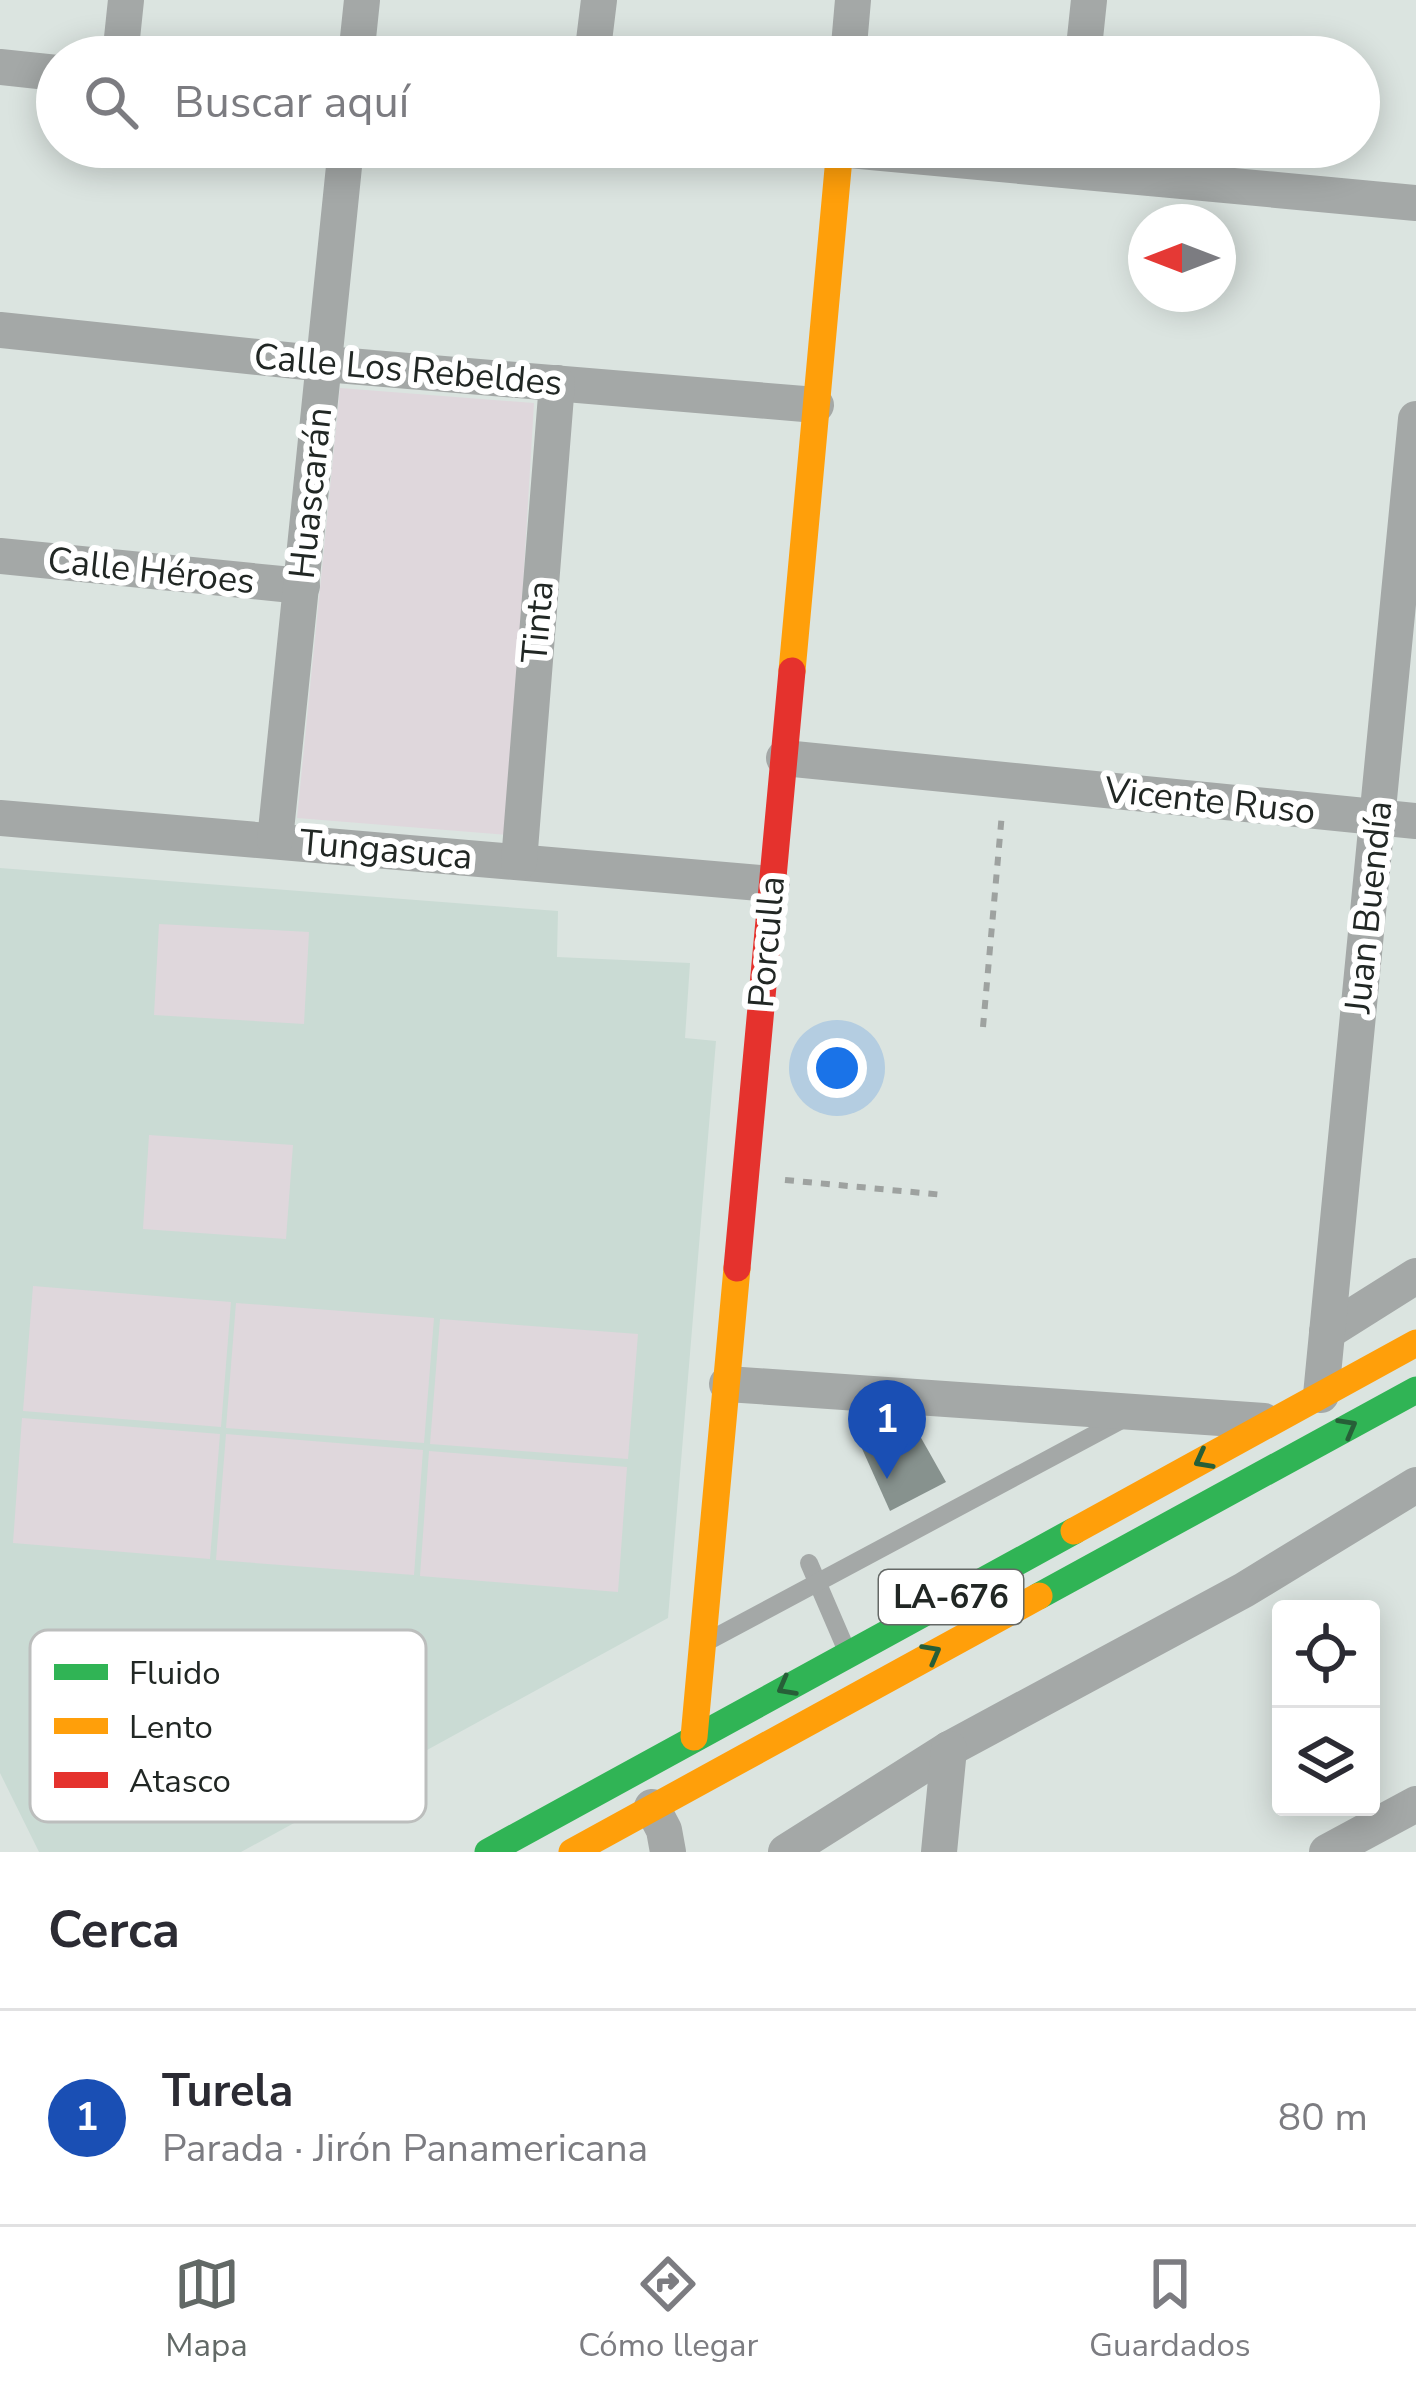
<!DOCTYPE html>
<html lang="es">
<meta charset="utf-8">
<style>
:root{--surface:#fff;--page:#f7f7f7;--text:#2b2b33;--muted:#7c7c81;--line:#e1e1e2;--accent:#626966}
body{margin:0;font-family:"Nunito Sans",sans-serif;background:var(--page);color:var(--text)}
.controls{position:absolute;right:36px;bottom:36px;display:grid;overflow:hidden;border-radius:12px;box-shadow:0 6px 30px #0003}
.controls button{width:108px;height:108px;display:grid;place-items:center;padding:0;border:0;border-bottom:3px solid var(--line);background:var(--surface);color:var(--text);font:60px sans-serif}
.compass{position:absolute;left:1128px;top:204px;width:108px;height:108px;border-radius:50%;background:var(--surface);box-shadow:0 6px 30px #0003;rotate:270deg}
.you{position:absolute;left:837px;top:1068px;width:42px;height:42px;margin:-30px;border:9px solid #fff;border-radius:50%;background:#1a73e8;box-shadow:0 0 0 18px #1a73e833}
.badge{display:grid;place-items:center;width:78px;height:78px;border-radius:50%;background:var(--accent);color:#fff;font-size:39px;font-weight:700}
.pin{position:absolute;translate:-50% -99px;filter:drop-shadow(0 3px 6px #0008)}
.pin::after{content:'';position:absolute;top:63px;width:42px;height:36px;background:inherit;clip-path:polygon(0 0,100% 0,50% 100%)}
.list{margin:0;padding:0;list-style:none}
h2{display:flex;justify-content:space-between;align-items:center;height:156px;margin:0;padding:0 48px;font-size:51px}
h2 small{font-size:39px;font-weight:400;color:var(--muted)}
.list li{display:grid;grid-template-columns:78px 1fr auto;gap:36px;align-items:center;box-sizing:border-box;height:216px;padding:0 48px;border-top:3px solid var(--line)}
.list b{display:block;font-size:45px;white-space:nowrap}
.list p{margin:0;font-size:39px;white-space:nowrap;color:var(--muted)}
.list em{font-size:39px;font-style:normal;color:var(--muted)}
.icon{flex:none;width:66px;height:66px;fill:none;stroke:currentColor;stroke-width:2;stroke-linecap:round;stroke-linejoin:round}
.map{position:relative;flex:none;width:1416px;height:1852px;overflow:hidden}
.search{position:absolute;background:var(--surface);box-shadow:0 6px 30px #0003;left:36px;right:36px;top:36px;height:132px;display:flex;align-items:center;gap:30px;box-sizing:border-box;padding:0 42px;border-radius:66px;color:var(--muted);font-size:45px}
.sheet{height:372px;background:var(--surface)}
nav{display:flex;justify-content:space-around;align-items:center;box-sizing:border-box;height:168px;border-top:3px solid var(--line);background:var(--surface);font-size:33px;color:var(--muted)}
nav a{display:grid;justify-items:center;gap:6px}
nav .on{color:var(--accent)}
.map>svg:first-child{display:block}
</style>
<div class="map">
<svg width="1416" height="1852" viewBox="0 0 1416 1852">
<rect width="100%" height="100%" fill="#dbe4e0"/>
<!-- built -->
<path fill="#cadbd4" d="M0 868 558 911 557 957 690 963 685 1038 716 1041 668 1618 241 1852H39L0 1773Z"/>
<!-- green -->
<g fill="#dfd7dc">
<path d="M340 388 534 403 508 835 297 818Z"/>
<path d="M159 924 309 932 304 1024 154 1015Z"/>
<path d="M149 1135 293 1145 286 1239 143 1229Z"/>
<path d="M33 1286 231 1302 221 1427 23 1411Z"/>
<path d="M236 1303 434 1318 424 1443 226 1428Z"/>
<path d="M440 1319 638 1334 628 1459 430 1444Z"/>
<path d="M22 1418 220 1434 210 1559 13 1543Z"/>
<path d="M226 1434 423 1450 414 1575 216 1560Z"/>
<path d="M429 1451 627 1467 618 1592 420 1576Z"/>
</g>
<!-- building -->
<path fill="#87928e" d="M855 1433 920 1436 946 1482 890 1511Z"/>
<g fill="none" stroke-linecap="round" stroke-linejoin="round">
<!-- path -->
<g stroke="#9ea2a0" stroke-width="6" stroke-dasharray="9 9" stroke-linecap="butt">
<path d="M983 1027 1002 813"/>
<path d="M785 1180 944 1195"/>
</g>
<!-- lane -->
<g stroke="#a4a8a7" stroke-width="18">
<path d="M809 1563 846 1649"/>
<path d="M712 1639 1127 1417"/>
</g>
<!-- street -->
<g stroke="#a4a8a7" stroke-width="36">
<path d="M120 57 126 0"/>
<path d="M356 57 362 0"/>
<path d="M592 57 599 0"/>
<path d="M848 57 853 0"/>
<path d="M1083 57 1089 0"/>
<path d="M0 67 57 73"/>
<path d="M817 147 1416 203"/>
<path d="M0 330 325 364 816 405"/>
<path d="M0 556 302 586"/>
<path d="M784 758 1416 821"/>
<path d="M0 818 772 884"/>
<path d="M275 840 346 147"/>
<path d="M519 862 557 383"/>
<path d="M1327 1332 1416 1276"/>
<path d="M727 1384 1264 1421"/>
<path d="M1321 1395 1416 419"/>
<path d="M652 1807 664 1830 668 1852"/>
<path d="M786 1852 949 1749 1244 1590 1416 1485"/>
<path d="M939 1852 949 1749"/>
<path d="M1327 1852 1416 1804"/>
</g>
<!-- fast -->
<g stroke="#30b455" stroke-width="27">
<path d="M1039 1596 1416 1390"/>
<path d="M488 1852 1074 1531"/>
</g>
<!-- slow -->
<g stroke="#ff9f0a" stroke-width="27">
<path d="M792 671 840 147"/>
<path d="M1074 1531 1416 1343"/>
<path d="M694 1737 737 1268"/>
<path d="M572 1852 1039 1596"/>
</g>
<!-- jam -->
<path stroke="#e5322d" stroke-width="27" d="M737 1268 792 671"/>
</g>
<!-- one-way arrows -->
<defs><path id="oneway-chevron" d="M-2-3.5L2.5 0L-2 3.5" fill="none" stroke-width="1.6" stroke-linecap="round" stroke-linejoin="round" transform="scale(3)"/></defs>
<g stroke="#275f38">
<use href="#oneway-chevron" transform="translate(1348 1427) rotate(-29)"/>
<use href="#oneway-chevron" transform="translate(1203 1460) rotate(152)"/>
<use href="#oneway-chevron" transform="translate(932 1653) rotate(-29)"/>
<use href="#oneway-chevron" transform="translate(786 1687) rotate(151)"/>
</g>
<g text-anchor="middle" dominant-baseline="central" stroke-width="12" stroke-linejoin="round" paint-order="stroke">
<!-- shield labels -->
<rect fill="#fff" stroke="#646866" stroke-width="3" x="879" y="1570" width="144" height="54" rx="9"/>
<g font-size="33" font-weight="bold" fill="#212724">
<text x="951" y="1597">LA-676</text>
</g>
<!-- street labels -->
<g font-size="36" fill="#212724" stroke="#fff">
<text transform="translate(408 370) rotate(5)">Calle Los Rebeldes</text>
<text transform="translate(311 493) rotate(-84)">Huascarán</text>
<text transform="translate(151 571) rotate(6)">Calle Héroes</text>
<text transform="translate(538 622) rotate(-85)">Tinta</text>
<text transform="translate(1210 801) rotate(6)">Vicente Ruso</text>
<text transform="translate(386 850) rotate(5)">Tungasuca</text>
<text transform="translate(1369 907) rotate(-84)">Juan Buendía</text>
<text transform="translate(767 942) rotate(-85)">Porculla</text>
</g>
</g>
<!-- legend -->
<rect x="30" y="1630" width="396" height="192" rx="18" fill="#fff" stroke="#bcbebd" stroke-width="3"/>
<rect x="54" y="1664" width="54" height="16" fill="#30b455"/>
<rect x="54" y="1718" width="54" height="16" fill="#ff9f0a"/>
<rect x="54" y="1772" width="54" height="16" fill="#e5322d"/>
<g font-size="33" fill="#212724">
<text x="129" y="1684">Fluido</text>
<text x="129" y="1738">Lento</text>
<text x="129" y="1792">Atasco</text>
</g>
</svg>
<div class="controls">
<button><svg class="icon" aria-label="locate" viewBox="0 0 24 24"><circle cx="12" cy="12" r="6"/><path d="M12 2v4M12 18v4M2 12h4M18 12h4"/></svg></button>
<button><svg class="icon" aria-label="layers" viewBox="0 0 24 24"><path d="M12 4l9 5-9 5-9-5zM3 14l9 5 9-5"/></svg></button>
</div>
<svg class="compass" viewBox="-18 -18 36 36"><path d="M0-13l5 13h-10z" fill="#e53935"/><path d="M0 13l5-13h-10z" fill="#7c7c81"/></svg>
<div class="you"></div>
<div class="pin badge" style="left:887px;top:1479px;background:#1a4fb4">1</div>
<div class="search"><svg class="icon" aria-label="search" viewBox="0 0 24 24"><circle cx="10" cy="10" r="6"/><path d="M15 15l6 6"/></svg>Buscar aquí</div>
</div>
<section class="sheet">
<h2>Cerca<small></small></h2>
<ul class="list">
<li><span class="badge" style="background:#1a4fb4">1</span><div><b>Turela</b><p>Parada · Jirón Panamericana</p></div><em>80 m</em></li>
</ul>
</section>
<nav>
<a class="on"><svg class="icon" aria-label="map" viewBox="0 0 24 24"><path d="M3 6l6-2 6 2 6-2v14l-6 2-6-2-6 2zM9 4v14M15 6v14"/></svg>Mapa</a>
<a><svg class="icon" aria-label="directions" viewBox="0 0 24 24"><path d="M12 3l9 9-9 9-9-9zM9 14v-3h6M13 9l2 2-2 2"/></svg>Cómo llegar</a>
<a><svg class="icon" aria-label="saved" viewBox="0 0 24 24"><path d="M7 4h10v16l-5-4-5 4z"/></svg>Guardados</a>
</nav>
